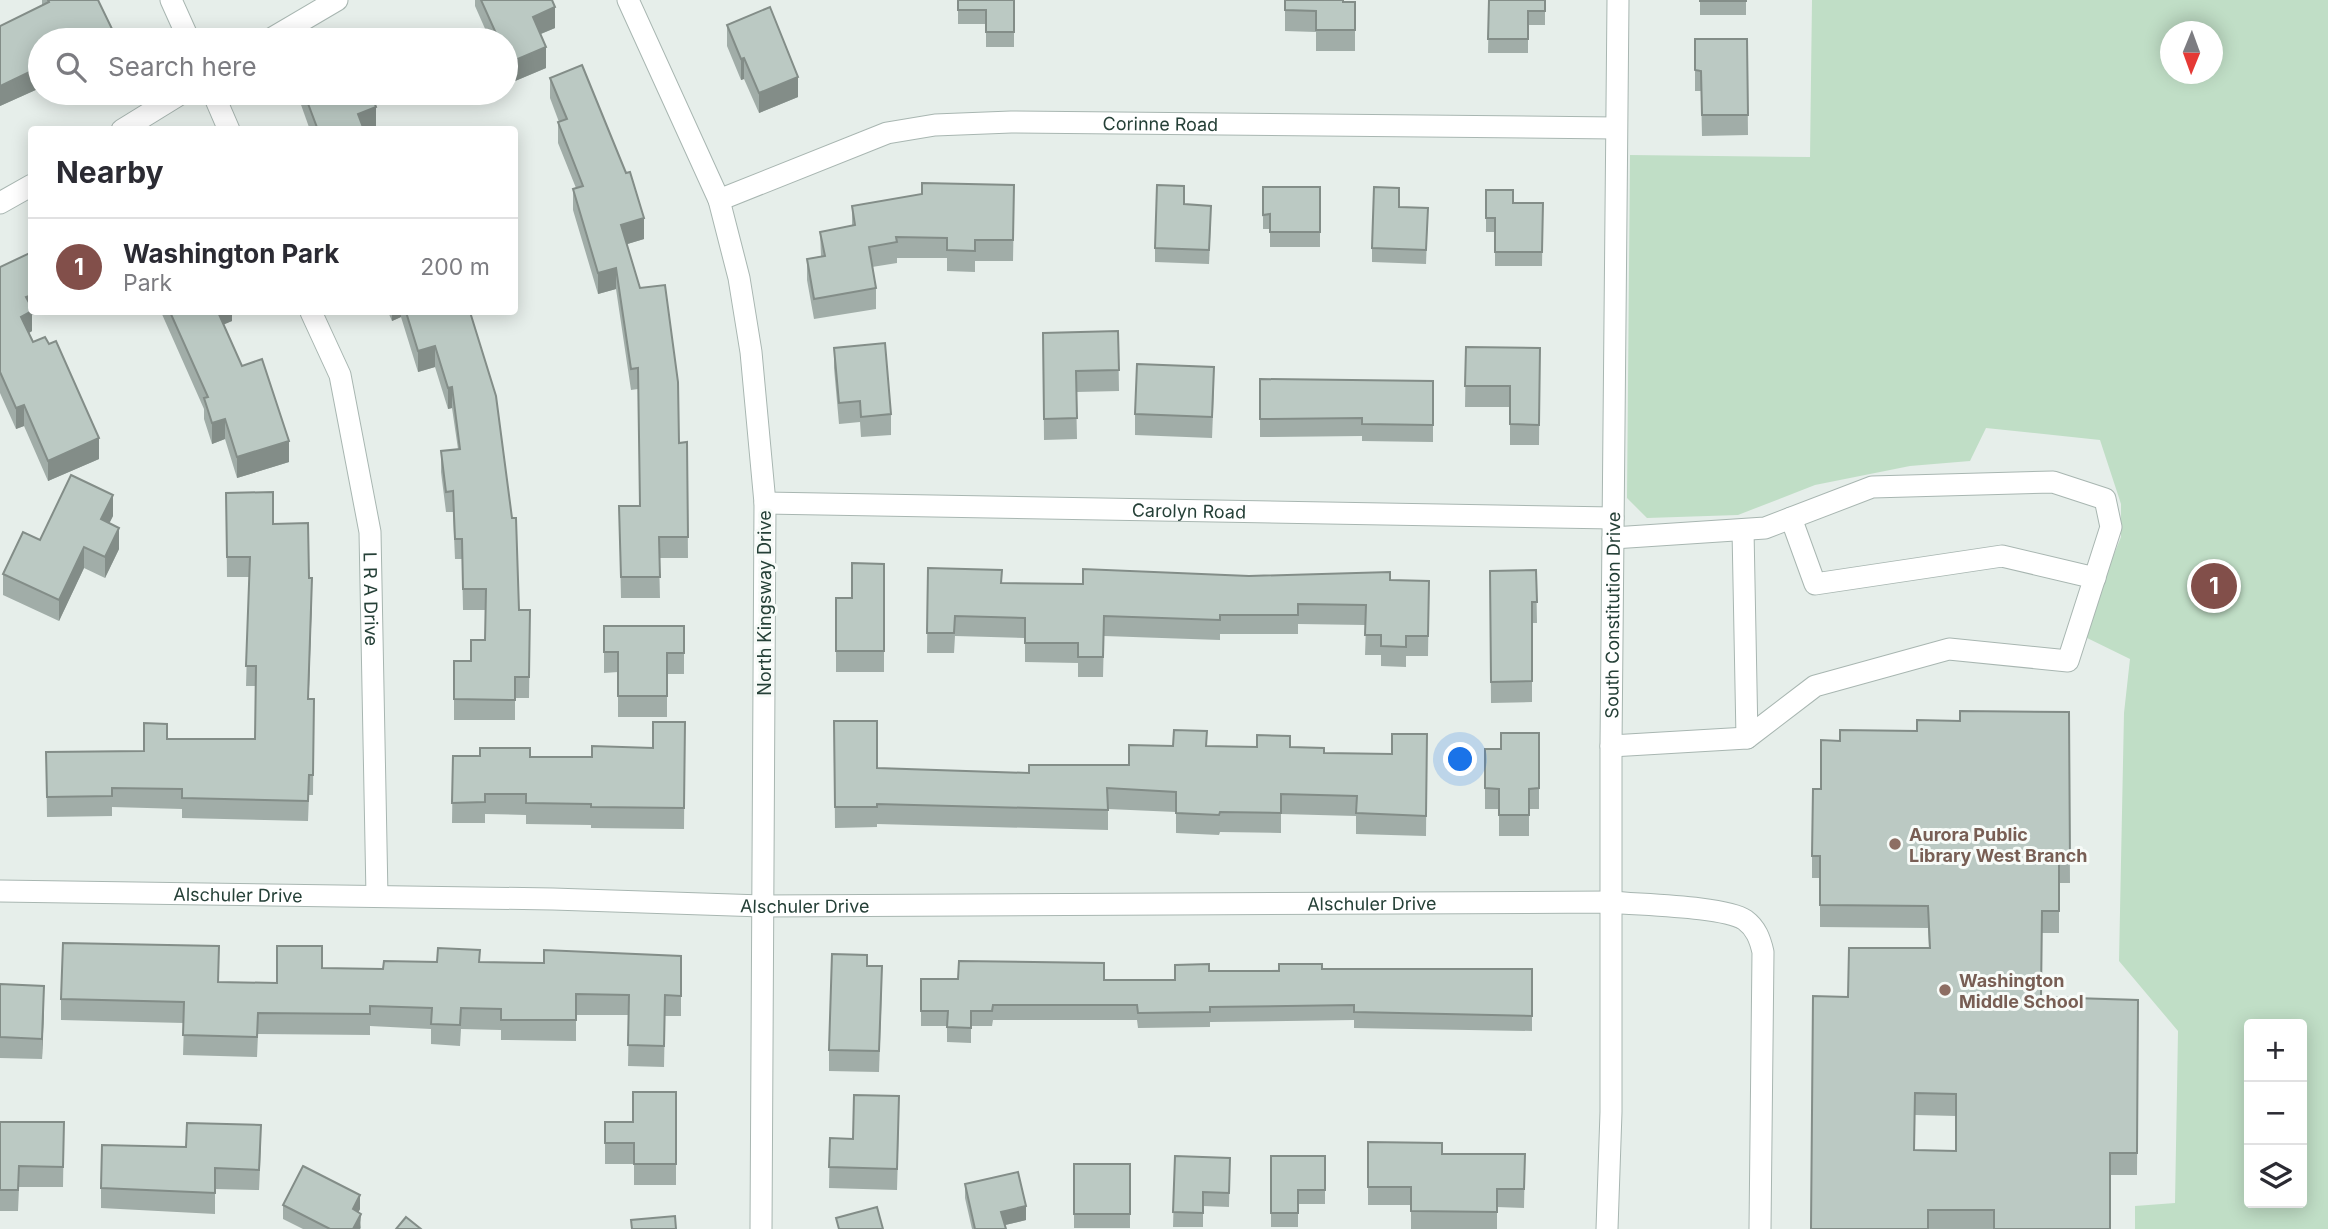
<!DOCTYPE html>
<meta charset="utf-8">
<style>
:root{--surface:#fff;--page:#f7f7f7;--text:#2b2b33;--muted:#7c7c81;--line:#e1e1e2;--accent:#824f4a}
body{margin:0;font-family:Inter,sans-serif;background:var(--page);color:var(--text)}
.controls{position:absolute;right:21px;bottom:21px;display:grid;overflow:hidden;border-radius:7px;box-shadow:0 4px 18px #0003}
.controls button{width:63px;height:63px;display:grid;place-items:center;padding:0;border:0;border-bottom:2px solid var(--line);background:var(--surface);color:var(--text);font:35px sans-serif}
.compass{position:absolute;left:2160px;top:21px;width:63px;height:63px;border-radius:50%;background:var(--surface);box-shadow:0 4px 18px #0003;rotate:181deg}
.you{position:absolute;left:1461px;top:760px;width:24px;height:24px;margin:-18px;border:5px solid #fff;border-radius:50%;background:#1a73e8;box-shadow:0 0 0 10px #1a73e833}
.badge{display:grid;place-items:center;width:46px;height:46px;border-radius:50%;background:var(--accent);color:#fff;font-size:23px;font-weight:700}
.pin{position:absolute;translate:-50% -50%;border:4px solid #fff;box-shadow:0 2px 7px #0006}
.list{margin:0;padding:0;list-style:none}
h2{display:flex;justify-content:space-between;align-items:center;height:91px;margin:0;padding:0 28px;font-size:30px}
h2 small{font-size:23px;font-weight:400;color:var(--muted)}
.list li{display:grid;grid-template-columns:46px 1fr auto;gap:21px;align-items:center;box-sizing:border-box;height:98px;padding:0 28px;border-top:2px solid var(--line)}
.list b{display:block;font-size:26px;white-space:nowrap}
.list p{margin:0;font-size:23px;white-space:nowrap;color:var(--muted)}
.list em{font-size:23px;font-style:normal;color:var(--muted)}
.icon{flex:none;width:38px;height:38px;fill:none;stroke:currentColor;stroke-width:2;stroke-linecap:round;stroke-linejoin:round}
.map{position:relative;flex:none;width:2328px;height:1229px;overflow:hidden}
.search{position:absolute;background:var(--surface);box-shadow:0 4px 18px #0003;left:28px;top:28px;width:490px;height:77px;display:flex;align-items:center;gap:18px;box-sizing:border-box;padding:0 24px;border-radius:38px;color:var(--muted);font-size:26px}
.panel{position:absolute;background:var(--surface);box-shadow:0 4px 18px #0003;left:28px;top:126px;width:490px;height:189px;border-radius:7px}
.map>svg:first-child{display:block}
</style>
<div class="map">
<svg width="2328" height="1229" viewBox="0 0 2328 1229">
<rect width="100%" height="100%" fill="#e6eeea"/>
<!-- green -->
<path fill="#c0dec6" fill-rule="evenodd" d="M1812 0H2328V1229H2135V1206L2175 1203 2178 1031 2119 961 2124 713 2130 659 2081 635 2121 537V504L2100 440 1986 428 1970 461 1910 466 1815 485 1738 515 1647 518 1627 498 1630 155 1810 157ZM2170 32H2212V74H2170ZM2249 1024H2302V1203H2249Z"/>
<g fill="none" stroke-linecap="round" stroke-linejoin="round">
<defs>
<g id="minor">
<path d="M171 0 189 40"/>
<path d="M628 0 719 200 739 278 751 352 765 503 761 1229"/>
<path d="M269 40 337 0"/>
<path d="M213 93 229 130"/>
<path d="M122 130 182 93"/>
<path id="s1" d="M719 200 887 133 935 125 1011 122 1616 128"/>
<path d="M0 203 32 185"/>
<path id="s2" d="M311 312 340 375 370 532 377 896"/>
<path id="s3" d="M765 503 1613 518"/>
<path d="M1791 518 1815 584 2002 556 2095 578"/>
<path d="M1743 530 1747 738"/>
<path d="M1611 746 1747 738 1815 686 1949 649 2068 661 2111 527 2105 499 2053 482 1872 487 1765 528 1613 538"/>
<path id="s4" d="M0 891 553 899 762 906 1611 902C1639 905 1724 906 1745 920 1756 928 1760 939 1763 952L1760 1229"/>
<path id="s5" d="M1607 1229 1611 1112V746L1618 0"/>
</g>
</defs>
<!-- minor casing -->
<use href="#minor" stroke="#a8b6b1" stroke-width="23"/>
<!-- minor -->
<use href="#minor" stroke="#fff" stroke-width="21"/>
</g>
<!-- wall -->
<g fill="#a1ada8" fill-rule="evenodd">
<path d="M42 0H98L114 40 40 88 0 106V26L42 6Z"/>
<path d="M475 0H552L555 28 541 34 546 68 508 84 506 78V40H490L475 6Z"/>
<path d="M958 0H1014V47H986V24H958Z"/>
<path d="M1489 0H1545V25H1528V53H1488Z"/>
<rect x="1700" y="0" width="46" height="15"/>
<path d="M1344 2H1355V51H1316V32L1285 31V10Z"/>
<path d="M727 25 798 97 759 113 744 79 741 80 727 46Z"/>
<path d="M1695 39H1747L1748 135 1702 136 1701 91H1695Z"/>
<path d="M550 78 644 239 627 244 679 443 687 442 688 558H659L660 598H621L619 506H640L638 389 631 390 616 289 598 294 573 210V189L576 188 558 143V122H559L550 98Z"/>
<path d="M300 93H371L376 128 373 130H310L300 102Z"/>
<path d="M1263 187H1320V247H1270V229H1263Z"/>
<path d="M1486 190 1513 203H1543L1542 266H1495V232H1486Z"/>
<path d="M1184 204 1211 220 1209 264 1155 262V248Z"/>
<path d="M1014 205 1013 261H975V272L947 271V258H897V263L872 267 876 288V309L814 319 807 280V259L821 256 820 232 852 226V206Z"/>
<path d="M1399 207 1428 208 1426 264 1372 262V248Z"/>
<path d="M0 267 32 315V331L29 333 99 459 48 481 24 426 16 429 0 393Z"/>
<path d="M161 312H232V321L223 324 242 366 289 462 237 478 225 439 212 444 204 419V409Z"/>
<path d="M388 312H470L519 610H530L529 698H515V720H454V661H471L485 640 486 610H463L462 559H455L453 512H446L441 472V451L458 449 452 408 448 409 435 367 418 372 401 317 392 321Z"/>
<path d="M1118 331 1119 391 1076 392 1077 439 1044 440 1043 333Z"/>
<path d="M1466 347 1540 348 1539 445H1510V407H1465Z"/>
<path d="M834 348 891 414V435L861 437 860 422 839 424 834 368Z"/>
<path d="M1260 379 1433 381V442L1362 441V436L1260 437Z"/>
<path d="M1214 388 1212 438 1135 435V414Z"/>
<path d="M226 493 273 524 309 578 312 598 308 699H314L313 795H309L308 821 182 818V809L112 807V816L47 817 46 752 144 751 167 739H255L256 686H246L249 577H227Z"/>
<path d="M113 516 109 523 119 549 105 578 84 568 59 621 3 595V574L40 540Z"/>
<path d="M884 564V672H836V598H852Z"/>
<path d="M928 568 1002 583 1083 584 1249 576 1429 581 1428 656H1406V667L1381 666V655H1365L1366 625 1298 624V634H1220V640L1104 636 1103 677H1078V663L1025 662V638L955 636 954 653H927Z"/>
<path d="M1536 570 1537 623H1532V702L1491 703 1490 571Z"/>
<path d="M604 626H684V674H667V717H618V672L604 673Z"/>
<path d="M2069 712 2070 883H2059V933H2042V997L2138 1000 2137 1175H2110V1229H1811L1848 997 1929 948 1928 928 1820 927V878H1812V856L1821 789 1840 741 1917 731 1960 721ZM1915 1115 1956 1116V1151L1914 1150Z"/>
<path d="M834 721 877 768 1029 773 1129 765 1207 746 1290 747 1324 753 1392 754 1427 734 1426 836 1356 834V816L1281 814V833L1220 832 1219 835 1176 833V812L1108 809V830L877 824V827L835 828Z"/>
<path d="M685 722 684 829 591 828V825L526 824V815L485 814V823H452L453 756 592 757 653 748Z"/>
<path d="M1539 733V809H1529V836H1499V809H1485V749H1501Z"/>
<path d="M681 956V1016H665L664 1067 628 1066 629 1015H576V1041L501 1040V1030L461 1029 460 1046 431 1044V1029L370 1026V1035L258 1034 257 1057 183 1055 184 1023 61 1020V999L218 982 277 983 322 968 383 969 437 962 544 963Z"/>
<path d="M867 966 882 987 879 1072 829 1071V1050Z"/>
<path d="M1322 969H1532V1031L1354 1028V1020L1210 1022V1027L1138 1028 1137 1020H993L992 1026H971V1043L947 1042V1026H921V979L1175 980 1209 971Z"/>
<path d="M0 984 44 1007 42 1059 0 1058Z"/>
<path d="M676 1092V1185H634V1164H605V1122H633Z"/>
<path d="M899 1117 897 1190 829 1188 830 1138 853 1139Z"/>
<path d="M0 1122H64L63 1187H19L18 1211H0Z"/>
<path d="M1368 1142 1442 1154H1525L1524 1208 1497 1207V1229H1411V1205H1368Z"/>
<path d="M261 1146 259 1190 215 1189V1214L101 1208V1188L186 1147Z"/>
<path d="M1175 1156 1230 1158 1229 1207 1203 1206V1227H1173Z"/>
<path d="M1271 1156H1325V1204H1298V1227H1271Z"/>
<rect x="1074" y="1164" width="56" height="64"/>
<path d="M965 1184 1026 1220 1005 1225 1006 1229H972L965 1198Z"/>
<path d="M283 1205 360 1209 358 1212 361 1228 360 1229H303L283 1219Z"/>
</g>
<!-- shaded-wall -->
<g fill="#838d88">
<path d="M555 7V28L533 37V17Z"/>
<path d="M114 33V40H99Z"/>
<path d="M546 47V68L508 84V63Z"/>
<path d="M744 58V79L741 80V59Z"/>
<path d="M40 67V88L0 106V86Z"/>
<path d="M798 77V97L759 113V93Z"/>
<path d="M376 107V128L373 130H358V114Z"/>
<path d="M644 218V239L621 246V225Z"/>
<path d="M616 268V289L598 294V273Z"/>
<path d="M32 295V312H40L32 315V331L21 338V317L26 297Z"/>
<path d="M216 312H232V321L216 328Z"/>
<path d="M392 312H401V317L392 321Z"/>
<path d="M435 346V367L418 372V351Z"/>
<path d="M452 387V408L448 409V388Z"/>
<path d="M24 405V426L16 429V408Z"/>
<path d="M225 419V439L212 444V423Z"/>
<path d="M99 438V459L48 481V461Z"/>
<path d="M289 441V462L237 478V457Z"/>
<path d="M113 495V516L101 540V519Z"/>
<path d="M119 528V549L105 578V557Z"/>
<path d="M84 547V568L59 621V600Z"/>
<path d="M312 578V598L308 719V699Z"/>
<path d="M44 986V1007L42 1059V1039Z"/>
<path d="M360 1195V1209L353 1224V1209Z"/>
<path d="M1026 1206V1220L1001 1226V1212Z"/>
<path d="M361 1214 360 1229H353Z"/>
</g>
<!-- building -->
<g fill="#bbc9c3" stroke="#838d88" stroke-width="2" fill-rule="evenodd">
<path d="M48 0H98L114 33 99 40H40V67L0 86V26L49 2Z"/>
<path d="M481 0H552L555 7 533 17 546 47 508 63 506 57V40H499Z"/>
<path d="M958 0H1014V32H986V10H958Z"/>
<path d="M1285 0H1343V2H1355V30H1316V11L1285 10Z"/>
<path d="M1489 0H1545V11H1528V39H1488Z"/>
<rect x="1700" y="0" width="46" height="1"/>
<path d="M770 7 798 77 759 93 744 58 741 59 727 25Z"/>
<path d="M1695 39H1747L1748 115H1702L1701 71 1695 70Z"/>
<path d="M582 65 626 173 630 172 644 218 621 225 640 288 665 285 678 382 679 443 687 442 688 537H659L660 577H621L619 506H640L638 368 631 369 616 268 598 273 573 189 583 186 558 122 567 119 550 78Z"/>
<path d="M304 93H371L376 107 358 114 364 130H318Z"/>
<path d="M922 183 1014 185 1013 240H975V251L947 250V238L896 237 897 242 869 247 876 288 814 299 807 259 825 256 820 232 855 225 852 206 922 194Z"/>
<path d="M1157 185 1184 186V204L1211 206 1209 250 1155 248Z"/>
<path d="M1263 187H1320V232H1270V214L1263 215Z"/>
<path d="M1374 187 1399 188V207L1428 208 1426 250 1372 248Z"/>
<path d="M1486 190H1513V203H1543L1542 252H1495V218H1486Z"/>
<path d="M32 252V295L26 297 32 308V311L21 317 33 342 45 337 49 344 56 341 99 438 48 461 24 405 16 408 0 372V267Z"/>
<path d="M170 312H218L242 366 262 359 289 441 237 457 225 419 212 423 204 398 208 397Z"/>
<path d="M406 312H470L496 396 512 518H516L519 610H530L529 677H515V700L454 699V661H471V640H485L486 589H463L462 539H455L453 491 446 492 441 451 460 449 452 387 448 388 435 346 418 351Z"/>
<path d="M1118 331 1119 370 1076 371 1077 418 1044 419 1043 333Z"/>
<path d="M885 343 891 414 861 417 860 401 839 403 834 348Z"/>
<path d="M1466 347 1540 348 1539 425 1510 424V386H1465Z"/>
<path d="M1137 364 1214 367 1212 417 1135 414Z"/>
<path d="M1260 379 1433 381V425L1362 424V418L1260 419Z"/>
<path d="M71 475 113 495 101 519 119 528 105 557 84 547 59 600 3 574 23 532 40 540Z"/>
<path d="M273 492V524L308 523 309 578H312L308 699H314L313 775H309L308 801 182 798V789L112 788V796L47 797 46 752 144 751V723L167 724V739H255L256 666H246L250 557H227L226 493Z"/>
<path d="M852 563 884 564V651H836V598H852Z"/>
<path d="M928 568 1002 570 1001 583 1083 584V569L1249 576 1390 572V580L1429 581 1428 636H1406V647L1381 646V635H1365L1366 605 1298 604V615H1220V620L1104 616 1103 657H1078V643H1025V618L955 616 954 633H927Z"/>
<path d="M1536 570 1537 602H1532V681L1491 682 1490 571Z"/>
<path d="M604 626H684V653H667V696H618V652H604Z"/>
<path d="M1960 711 2069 712 2070 861H2059V911H2042L2041 997 2138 1000 2137 1153H2110V1229H1994V1210H1928V1229H1811L1813 996 1848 997 1849 948H1930L1928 906 1820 905V856H1812L1813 789H1821V740L1840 741V730L1917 731V720L1960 721ZM1915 1093 1956 1094V1151L1914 1150Z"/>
<path d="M834 721H877V768L1029 773V765H1129V745L1173 746 1174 730 1207 731 1206 746 1257 747V735L1290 736V747L1324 748V753L1392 754V734H1427L1426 816 1356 813 1357 796 1281 794V813L1220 812 1219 815 1176 813V792L1107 788 1108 810 877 804V807H835Z"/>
<path d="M653 722H685L684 808 591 807V804L526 803V794H485V802L452 803 453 756H480V748H530V757H592V746L653 748Z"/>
<path d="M1501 733H1539V788L1529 789V815H1499V789L1485 788V749H1501Z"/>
<path d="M63 943 219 946 218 982 277 983V946H322V968L383 969 384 961 437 962 438 948 480 950 479 962 544 963V950L681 956V996L665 995 664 1046 628 1045 629 995 576 994V1020H501V1009L461 1008 460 1025 431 1024 432 1008 370 1006V1014L258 1013 257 1037 183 1035 184 1002 61 999Z"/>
<path d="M832 954 867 955V966H882L879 1051 829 1050Z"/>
<path d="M959 961 1104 963V980H1175V965L1209 964V971H1279V964H1322V969H1532V1016L1354 1012V1005L1210 1007V1012L1138 1013 1137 1005H993L992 1011H971V1028L947 1027 948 1011H921V979H958Z"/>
<path d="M0 984 44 986 42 1039 0 1037Z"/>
<path d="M633 1092H676V1164H634V1143H605V1122H633Z"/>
<path d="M854 1095 899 1096 897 1169 829 1167 830 1138 853 1139Z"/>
<path d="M0 1122H64L63 1167 19 1166 18 1190H0Z"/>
<path d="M187 1123 261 1125 259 1170 215 1168V1193L101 1188 102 1145 186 1147Z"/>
<path d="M1368 1142 1442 1143V1154H1525L1524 1189H1497V1212L1411 1211V1187H1368Z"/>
<path d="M1175 1156 1230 1158 1229 1193 1203 1192V1213L1173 1212Z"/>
<path d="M1271 1156H1325V1190H1298V1213H1271Z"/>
<rect x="1074" y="1164" width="56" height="50"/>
<path d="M303 1166 360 1195 353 1209 361 1214 353 1229H330L283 1205Z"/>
<path d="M1018 1172 1026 1206 1001 1212 1006 1229H975L965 1184Z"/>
<path d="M877 1207 883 1229H839L836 1218Z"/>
<path d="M675 1216 676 1229H632L631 1220Z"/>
<path d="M406 1217 421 1229H396Z"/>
</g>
<!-- markers -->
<g fill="#8d6e63" stroke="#f7fbf8" stroke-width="2.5">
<circle cx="1895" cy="844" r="7"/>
<circle cx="1945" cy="990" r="7"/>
</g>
<g text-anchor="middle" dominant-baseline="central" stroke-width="6" stroke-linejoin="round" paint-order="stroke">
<!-- street labels -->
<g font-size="18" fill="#254037" stroke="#f7fbf8">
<text stroke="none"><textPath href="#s1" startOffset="455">Corinne Road</textPath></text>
<text stroke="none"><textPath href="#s3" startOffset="424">Carolyn Road</textPath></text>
<text stroke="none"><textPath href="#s2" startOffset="296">L R A Drive</textPath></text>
<text transform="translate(764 603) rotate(-90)">North Kingsway Drive</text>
<text stroke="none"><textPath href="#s5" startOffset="614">South Constitution Drive</textPath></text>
<text stroke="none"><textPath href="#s4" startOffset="238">Alschuler Drive</textPath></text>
<text stroke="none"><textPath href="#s4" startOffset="1372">Alschuler Drive</textPath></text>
<text stroke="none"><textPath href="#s4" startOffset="805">Alschuler Drive</textPath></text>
</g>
<!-- education labels -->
<g font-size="18" font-weight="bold" fill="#785e54" stroke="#f7fbf8" text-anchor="start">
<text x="1909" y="834">Aurora Public<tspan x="1909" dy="21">Library West Branch</tspan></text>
<text x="1959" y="980">Washington<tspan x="1959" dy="21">Middle School</tspan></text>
</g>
</g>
</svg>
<div class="controls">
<button>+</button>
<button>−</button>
<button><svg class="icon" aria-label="layers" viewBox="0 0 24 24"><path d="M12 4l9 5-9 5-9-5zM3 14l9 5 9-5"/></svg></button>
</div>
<svg class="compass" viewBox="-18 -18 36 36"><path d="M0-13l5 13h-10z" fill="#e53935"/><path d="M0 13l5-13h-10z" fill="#7c7c81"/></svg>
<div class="you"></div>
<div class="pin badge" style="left:2214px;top:586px">1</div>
<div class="search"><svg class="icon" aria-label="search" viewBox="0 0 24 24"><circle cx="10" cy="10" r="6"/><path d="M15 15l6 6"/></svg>Search here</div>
<section class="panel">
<h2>Nearby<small></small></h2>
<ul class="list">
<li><span class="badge">1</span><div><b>Washington Park</b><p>Park</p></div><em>200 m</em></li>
</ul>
</section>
</div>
